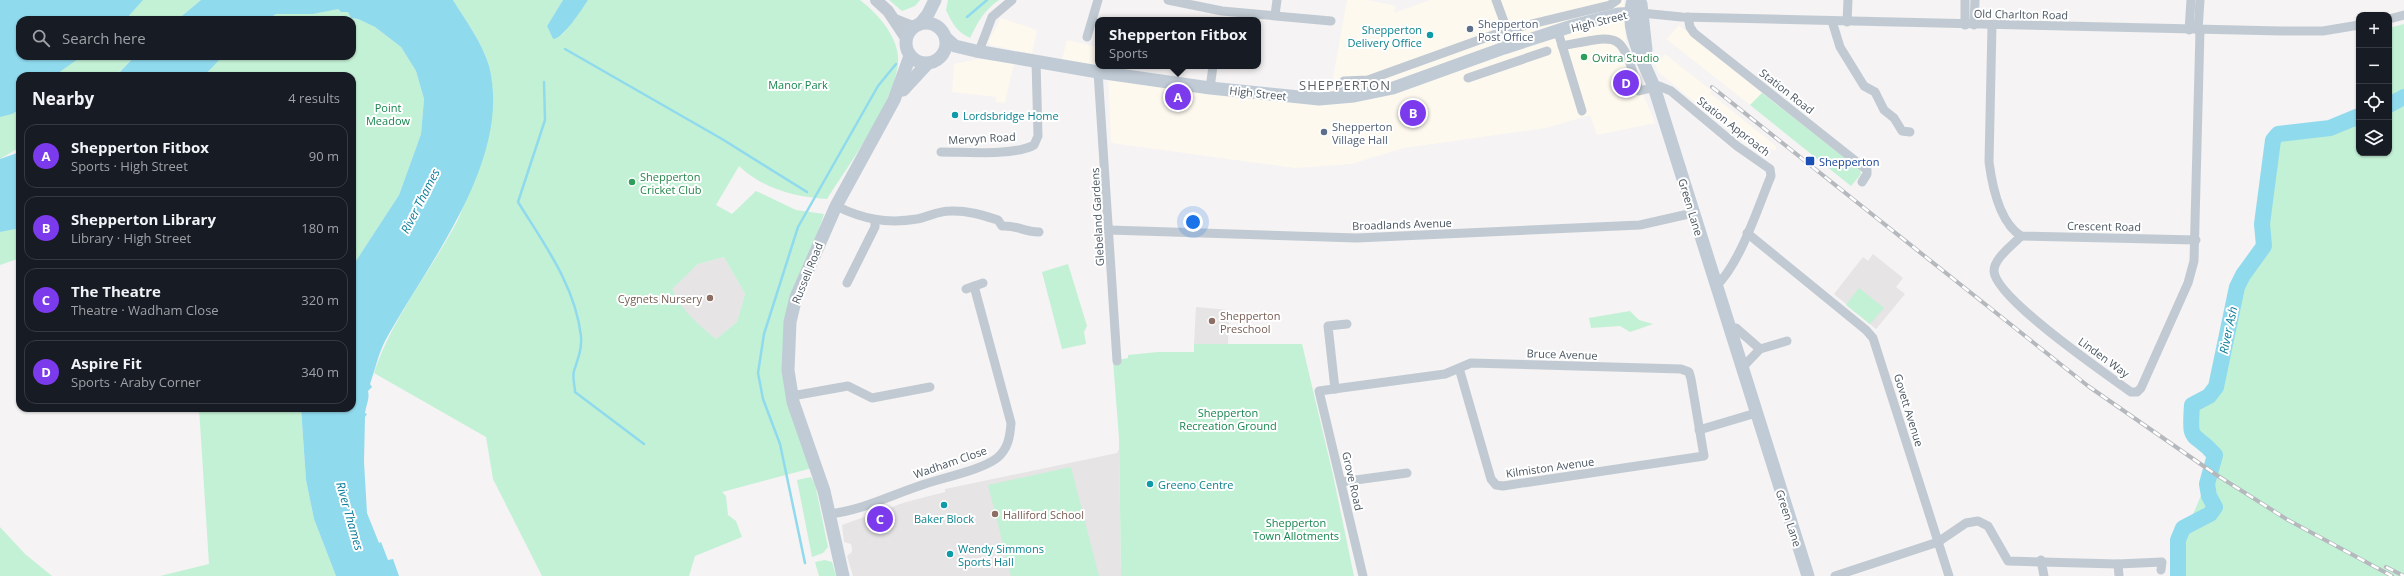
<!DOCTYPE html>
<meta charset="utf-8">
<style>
:root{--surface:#171b24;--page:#242831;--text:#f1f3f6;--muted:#9ea1a6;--line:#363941;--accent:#7c3aed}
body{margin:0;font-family:"Open Sans",sans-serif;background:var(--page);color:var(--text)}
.controls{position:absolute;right:12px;top:12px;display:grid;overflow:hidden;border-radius:8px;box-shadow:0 1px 3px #0004}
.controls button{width:36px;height:36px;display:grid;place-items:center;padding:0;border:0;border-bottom:1px solid var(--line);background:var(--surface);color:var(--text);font:20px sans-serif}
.you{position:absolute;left:1193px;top:222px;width:14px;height:14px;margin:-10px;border:3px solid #fff;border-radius:50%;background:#1a73e8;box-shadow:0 0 0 6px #1a73e833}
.badge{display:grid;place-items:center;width:26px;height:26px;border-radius:50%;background:var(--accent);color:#fff;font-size:13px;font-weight:700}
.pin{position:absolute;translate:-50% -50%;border:2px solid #fff;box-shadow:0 1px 4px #0006}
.popup{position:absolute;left:1095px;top:17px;width:166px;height:52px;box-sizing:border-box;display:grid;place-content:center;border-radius:8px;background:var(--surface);filter:drop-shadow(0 1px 3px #0005);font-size:13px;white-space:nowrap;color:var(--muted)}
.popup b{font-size:15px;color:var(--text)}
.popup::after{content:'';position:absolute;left:50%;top:100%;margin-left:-8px;border:8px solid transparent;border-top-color:var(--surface)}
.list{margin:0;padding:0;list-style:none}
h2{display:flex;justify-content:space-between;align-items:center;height:52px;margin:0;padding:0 16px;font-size:17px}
h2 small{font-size:13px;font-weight:400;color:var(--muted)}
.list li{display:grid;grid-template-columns:26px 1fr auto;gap:12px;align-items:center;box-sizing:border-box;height:64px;margin:0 8px 8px;padding:0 8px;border:1px solid var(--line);border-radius:12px}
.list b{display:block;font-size:15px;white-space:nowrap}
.list p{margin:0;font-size:13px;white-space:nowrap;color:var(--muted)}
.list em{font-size:13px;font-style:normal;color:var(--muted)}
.icon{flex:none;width:22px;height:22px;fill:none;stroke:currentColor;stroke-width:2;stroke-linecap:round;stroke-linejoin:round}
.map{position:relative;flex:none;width:2404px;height:576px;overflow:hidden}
.search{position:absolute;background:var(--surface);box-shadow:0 1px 3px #0004;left:16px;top:16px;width:340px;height:44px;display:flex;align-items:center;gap:10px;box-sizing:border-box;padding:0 14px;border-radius:12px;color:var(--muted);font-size:15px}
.panel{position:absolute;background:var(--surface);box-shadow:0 1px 3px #0004;left:16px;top:72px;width:340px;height:340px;border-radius:12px}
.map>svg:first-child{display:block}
</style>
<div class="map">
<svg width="2404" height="576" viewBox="0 0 2404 576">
<rect width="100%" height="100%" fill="#f5f3f3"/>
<!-- commercial -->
<g fill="#fdf9ef">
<path d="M1347 0H1368L1396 6 1394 13 1430 0H1624L1626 43 1640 87 1655 123 1597 135 1590 115 1546 128 1404 148 1351 164 1295 168 1111 143 1108 72 1062 60 1067 40 1098 47V66H1120L1119 75 1329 100Z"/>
<path d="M1001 18 1037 30 1032 54 990 45 988 42Z"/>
<path d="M1679 25 1762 93 1750 105 1666 39Z"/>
<path d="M1665 54 1712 91 1710 93 1776 146V150L1748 146 1658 72 1655 64Z"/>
<path d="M978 59 1014 63 1005 103 996 102V97L952 92 954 64Z"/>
</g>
<!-- education -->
<g fill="#e6e4e5">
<path d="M1873 254 1903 278 1896 287 1905 294 1876 329 1834 294 1863 257 1868 261Z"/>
<path d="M724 257 745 294 737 322 716 339 693 321 677 301 671 289 698 264Z"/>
<path d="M1196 307 1229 310 1228 345 1194 344Z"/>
<path d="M1119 449 1121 576H853L847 556 852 552V548L851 544 844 542 842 525 906 502 945 492V489L1117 453Z"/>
</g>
<!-- green -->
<g fill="#c3f1d5" fill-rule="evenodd">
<path d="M0 0H201L177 20H20V56H135L115 76H20V147L0 159Z"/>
<path d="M453 0H563L547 26 553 39 563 34 588 0H860C876 12 897 35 898 57 900 95 848 166 827 199 795 197 763 189 739 166L716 205 732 214 756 191 796 210 824 214 796 297 788 370 816 467 722 492 726 496 728 515 736 521 742 537 695 556 689 576H542L493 479 486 437 374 373C391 321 426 277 453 229 459 219 463 207 467 196 486 151 503 103 485 55 478 36 463 17 453 0ZM724 257 745 294 737 322 716 339C698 324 682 311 672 289L698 264Z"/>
<path d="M889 0H920L915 6 902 11Z"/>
<path d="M948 0H999C984 10 978 22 970 38 957 32 952 23 946 10Z"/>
<path d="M332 9H338L341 12H348L351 18 358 19 375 27 401 47 416 71 424 99 421 134 399 195 352 267V76H204L223 56H352V20H267L276 14H313Z"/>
<path d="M2404 24V576H2178L2174 559 2208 479 2215 455C2194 428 2189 448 2192 405L2209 396 2216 387 2237 287 2243 275 2264 246 2262 224 2273 140 2278 134 2330 128 2359 116V153H2389V28Z"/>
<path d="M1762 93 1860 170 1861 174 1851 186 1750 105Z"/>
<path d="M20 223V258L0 265V232Z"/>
<path d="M1068 264 1087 326 1084 332 1086 344 1062 349 1042 272Z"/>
<path d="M1859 288 1884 308 1870 324 1846 305Z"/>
<path d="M1630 311 1639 320 1653 324 1630 332 1620 326 1591 328 1589 318Z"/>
<path d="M1194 344H1302L1333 475 1354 576H1121L1119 438 1113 361 1128 358V355L1158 352H1194Z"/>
<path d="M199 408H301L306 480 314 519 336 576H160L209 564Z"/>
<path d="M1071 467 1099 576H1011L988 485Z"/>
<path d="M811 477 815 484 828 547 823 553 812 557 797 480Z"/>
<path d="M0 527 25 554 52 576H0Z"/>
<path d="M825 560 832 562 836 576H819L815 562Z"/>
</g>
<!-- water -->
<g fill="#90daee">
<path d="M0 0H143L125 20H20V56H82L54 76H20V109L12 114 0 117Z"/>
<path d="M201 0H453C466 21 482 42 489 66 513 160 427 264 385 341 378 355 375 370 370 384L372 387 368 391C370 399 366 405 365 413L367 414 365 417 364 462 367 513 379 543 381 542 388 560 393 559 399 576H336L314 519 306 480 301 408H352V267L399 195 421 134 424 99 416 71 401 47 375 27 358 19 351 18 348 12H341L338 9 313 14H276L267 20H177Z"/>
<path d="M563 0H588C582 9 563 39 553 39L547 26Z"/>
<path d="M135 56H223L204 76H116Z"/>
<path d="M20 152V228L0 232V159Z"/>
</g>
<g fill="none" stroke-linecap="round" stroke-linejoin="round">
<!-- stream -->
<g stroke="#90daee" stroke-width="2.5">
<path d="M967 17 987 0"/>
<path d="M565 49 722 139 807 192"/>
<path d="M544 82 545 120 518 202C544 244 575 285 581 336 582 350 578 358 574 371 572 377 575 386 575 392L644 444"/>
<path d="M805 563 780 444 763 399 758 373 764 334 798 227 878 86 896 64"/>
</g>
<!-- river -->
<g stroke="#90daee" stroke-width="16">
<path d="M2389 105 2404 97"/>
<path d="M2178 576V540L2183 528 2210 514 2215 507 2209 496 2207 484 2215 455C2193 429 2189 447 2192 405L2209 396 2216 387 2237 287 2243 275 2264 246 2262 224 2273 140 2278 134 2330 128 2359 116"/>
</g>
<!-- minor -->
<g stroke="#c1cad2" stroke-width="9">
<path d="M1168 0 1222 11 1331 21"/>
<path d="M1496 0 1507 30"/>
<path d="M1641 13 1682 17 2281 31H2323L2359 25"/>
<path d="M1275 15 1277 0"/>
<path d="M1688 17 1690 27 1694 33 1867 170V174L1862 182"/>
<path d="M2389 19 2404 15"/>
<path d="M1832 21 1840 47 1864 86 1875 92 1884 110 1894 118 1902 131 1910 132"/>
<path d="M1847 22 1848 0"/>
<path d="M1965 25V0"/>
<path d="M1974 25 1975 0"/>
<path d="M1992 25 1989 162C1992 185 1999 222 2021 236L2196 240"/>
<path d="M2189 30 2191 0"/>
<path d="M2198 30 2200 0"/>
<path d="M1558 32 1582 111"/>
<path d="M1087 37 1098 0"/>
<path d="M1562 46C1623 34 1620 31 1639 91L1659 86 1671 91 1737 146 1770 169 1771 176C1758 207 1740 264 1716 286"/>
<path d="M979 51 992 17 1012 0"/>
<path d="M1098 72 1117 361"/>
<path d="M1468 78 1547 51"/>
<path d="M1210 88 1213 66"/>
<path d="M1339 98 1344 81 1368 80 1507 30 1610 5 1617 0"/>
<path d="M941 152C965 152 1014 156 1034 145L1038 136 1036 61"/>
<path d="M836 206C863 219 886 224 917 219 928 217 938 211 950 211 966 210 982 215 998 220L1002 226C1017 225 1024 232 1039 232"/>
<path d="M1109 230 1357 238 1640 225 1693 213"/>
<path d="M1747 233 1866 330 1873 338 1949 576"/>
<path d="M2021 236C2013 245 1994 258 1994 271 1995 298 2106 374 2131 392H2137L2141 388 2188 283 2194 261 2200 30"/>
<path d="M847 283 875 227V220"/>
<path d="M966 289 983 283"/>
<path d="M1729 328H1736L1760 349 1742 368"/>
<path d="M1760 349 1787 341"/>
<path d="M1335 389 1328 326 1347 324"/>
<path d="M792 396 848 386 872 398 930 387"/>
<path d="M1699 430 1756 413"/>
<path d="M1341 482 1407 473"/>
<path d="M829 514C860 511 889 496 919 486 940 478 980 471 997 458 1008 449 1010 437 1011 423L974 286"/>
<path d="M2041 560 2044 576"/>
<path d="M2118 564 2119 576"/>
<path d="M1363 576 1319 391 1445 374 1471 363 1681 369 1689 372 1691 379 1704 456 1503 486 1496 485 1491 479 1459 368"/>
<path d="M1835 576 1938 542 1966 523 1978 521 1988 526 2008 561 2118 564 2162 562 2161 570"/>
</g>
<!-- tertiary -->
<g stroke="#c1cad2" stroke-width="12">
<path d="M876 0 888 11 906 38"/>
<path d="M895 20 913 27"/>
</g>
<!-- secondary -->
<g stroke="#c1cbd6" stroke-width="13">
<path d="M1633 0C1624 29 1643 60 1654 87L1808 576"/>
<path d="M1641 4 1646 50"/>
<circle cx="926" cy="43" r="20"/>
<path d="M920 24 928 14 935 0"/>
<path d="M946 38 955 46 976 51 1098 72 1210 88 1319 99 1354 96 1393 88 1504 48 1572 26 1618 14 1641 13"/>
<path d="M903 90 927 64"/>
<path d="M843 576 824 491 793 402 788 370 790 322 796 297 836 206 894 100 910 56"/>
</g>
<defs>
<g id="rail">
<path d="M1712 87 2088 386 2215 474 2288 520 2392 576"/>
<path d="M2386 567 2404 576"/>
</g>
</defs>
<!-- rail casing -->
<use href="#rail" stroke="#b5b8bd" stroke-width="4"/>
<!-- rail -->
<use href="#rail" stroke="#fff" stroke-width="2.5" stroke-dasharray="8" stroke-linecap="butt"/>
</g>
<!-- markers -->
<g fill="#5c6f8a" stroke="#fff" stroke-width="1.5">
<circle cx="1470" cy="29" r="4"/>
<circle cx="1324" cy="132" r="4"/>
</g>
<g fill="#0f9aa8" stroke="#fff" stroke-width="1.5">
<circle cx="1430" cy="35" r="4"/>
<circle cx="955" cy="115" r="4"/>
<circle cx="1150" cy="484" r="4"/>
<circle cx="944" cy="505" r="4"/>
<circle cx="950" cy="554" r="4"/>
</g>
<g fill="#2e9e5b" stroke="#fff" stroke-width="1.5">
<circle cx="1584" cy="57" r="4"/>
<circle cx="632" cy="182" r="4"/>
</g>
<rect fill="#1a4fb4" stroke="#fff" stroke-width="1.5" x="1805" y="156" width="10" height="10" rx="2"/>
<g fill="#8d6e63" stroke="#fff" stroke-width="1.5">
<circle cx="710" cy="298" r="4"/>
<circle cx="1212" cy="321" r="4"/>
<circle cx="995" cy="514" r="4"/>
</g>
<g text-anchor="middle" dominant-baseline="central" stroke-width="4" stroke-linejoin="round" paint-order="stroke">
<!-- street labels -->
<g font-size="11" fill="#4a5661" stroke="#fff">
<text transform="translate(2021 14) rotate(1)">Old Charlton Road</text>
<text transform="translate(1599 21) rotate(-14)">High Street</text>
<text transform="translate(1787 91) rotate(38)">Station Road</text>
<text transform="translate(1258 93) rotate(6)">High Street</text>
<text transform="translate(1734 126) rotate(38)">Station Approach</text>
<text transform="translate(982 138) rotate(-3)">Mervyn Road</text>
<text transform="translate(1691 207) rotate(73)">Green Lane</text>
<text transform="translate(1097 217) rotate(-93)">Glebeland Gardens</text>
<text transform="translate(1402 224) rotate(-2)">Broadlands Avenue</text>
<text transform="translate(2104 226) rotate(1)">Crescent Road</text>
<text transform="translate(807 273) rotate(-68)">Russell Road</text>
<text transform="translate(1562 354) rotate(2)">Bruce Avenue</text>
<text transform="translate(2104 357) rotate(36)">Linden Way</text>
<text transform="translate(1909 410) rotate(73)">Govett Avenue</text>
<text transform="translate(950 462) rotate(-19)">Wadham Close</text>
<text transform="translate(1550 467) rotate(-8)">Kilmiston Avenue</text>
<text transform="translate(1353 481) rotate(77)">Grove Road</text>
<text transform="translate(1789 518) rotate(72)">Green Lane</text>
</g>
<!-- service labels -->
<g font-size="11" fill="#4e5e75" stroke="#fff" text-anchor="start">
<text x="1478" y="23">Shepperton<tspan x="1478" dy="13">Post Office</tspan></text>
<text x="1332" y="126">Shepperton<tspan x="1332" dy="13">Village Hall</tspan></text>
</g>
<!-- culture labels -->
<g font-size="11" fill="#0d838f" stroke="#fff" text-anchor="start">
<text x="1422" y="29" text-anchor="end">Shepperton<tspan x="1422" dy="13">Delivery Office</tspan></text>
<text x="963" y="115">Lordsbridge Home</text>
<text x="1158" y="484">Greeno Centre</text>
<text x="944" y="518" text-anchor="middle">Baker Block</text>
<text x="958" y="548">Wendy Simmons<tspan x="958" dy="13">Sports Hall</tspan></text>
</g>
<!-- leisure labels -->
<g font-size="11" fill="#27864d" stroke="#fff" text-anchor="start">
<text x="1592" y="57">Ovitra Studio</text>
<text x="640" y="176">Shepperton<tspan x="640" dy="13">Cricket Club</tspan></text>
</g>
<!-- park labels -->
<g font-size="11" fill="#17864f" stroke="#fff">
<text x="798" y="84">Manor Park</text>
<text x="388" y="107">Point<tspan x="388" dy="13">Meadow</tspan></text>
<text x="1228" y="412">Shepperton<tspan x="1228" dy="13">Recreation Ground</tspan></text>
<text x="1296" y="522">Shepperton<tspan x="1296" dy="13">Town Allotments</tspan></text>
</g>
<!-- transit labels -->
<g font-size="11" fill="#164399" stroke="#fff" text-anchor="start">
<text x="1819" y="161">Shepperton</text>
</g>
<!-- education labels -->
<g font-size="11" fill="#785e54" stroke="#fff" text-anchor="start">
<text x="702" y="298" text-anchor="end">Cygnets Nursery</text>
<text x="1220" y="315">Shepperton<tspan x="1220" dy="13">Preschool</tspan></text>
<text x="1003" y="514">Halliford School</text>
</g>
<!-- water labels -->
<g font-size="12" font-style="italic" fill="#0c7c9b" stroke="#fff">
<text transform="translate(420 201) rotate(-63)">River Thames</text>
<text transform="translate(2228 330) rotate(-78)">River Ash</text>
<text transform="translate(350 516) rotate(74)">River Thames</text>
</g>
<!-- quarter labels -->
<g font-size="13" letter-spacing="1" fill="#5f6368" stroke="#fff">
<text x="1345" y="85">SHEPPERTON</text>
</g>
</g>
</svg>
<div class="controls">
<button>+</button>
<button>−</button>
<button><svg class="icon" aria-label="locate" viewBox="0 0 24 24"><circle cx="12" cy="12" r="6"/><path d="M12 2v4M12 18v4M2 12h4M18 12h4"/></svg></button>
<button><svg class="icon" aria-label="layers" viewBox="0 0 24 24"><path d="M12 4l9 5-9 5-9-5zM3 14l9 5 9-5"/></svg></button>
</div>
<div class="you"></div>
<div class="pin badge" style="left:1178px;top:97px">A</div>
<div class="popup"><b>Shepperton Fitbox</b>Sports</div>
<div class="pin badge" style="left:1413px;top:113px">B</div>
<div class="pin badge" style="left:880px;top:519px">C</div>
<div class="pin badge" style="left:1626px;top:83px">D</div>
<div class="search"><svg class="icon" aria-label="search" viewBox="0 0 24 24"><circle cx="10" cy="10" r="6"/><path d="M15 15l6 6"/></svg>Search here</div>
<section class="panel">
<h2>Nearby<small>4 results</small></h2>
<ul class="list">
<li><span class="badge">A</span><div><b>Shepperton Fitbox</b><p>Sports · High Street</p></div><em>90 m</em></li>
<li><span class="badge">B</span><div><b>Shepperton Library</b><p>Library · High Street</p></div><em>180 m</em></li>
<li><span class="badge">C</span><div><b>The Theatre</b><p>Theatre · Wadham Close</p></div><em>320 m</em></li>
<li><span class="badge">D</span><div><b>Aspire Fit</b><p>Sports · Araby Corner</p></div><em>340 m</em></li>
</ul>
</section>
</div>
